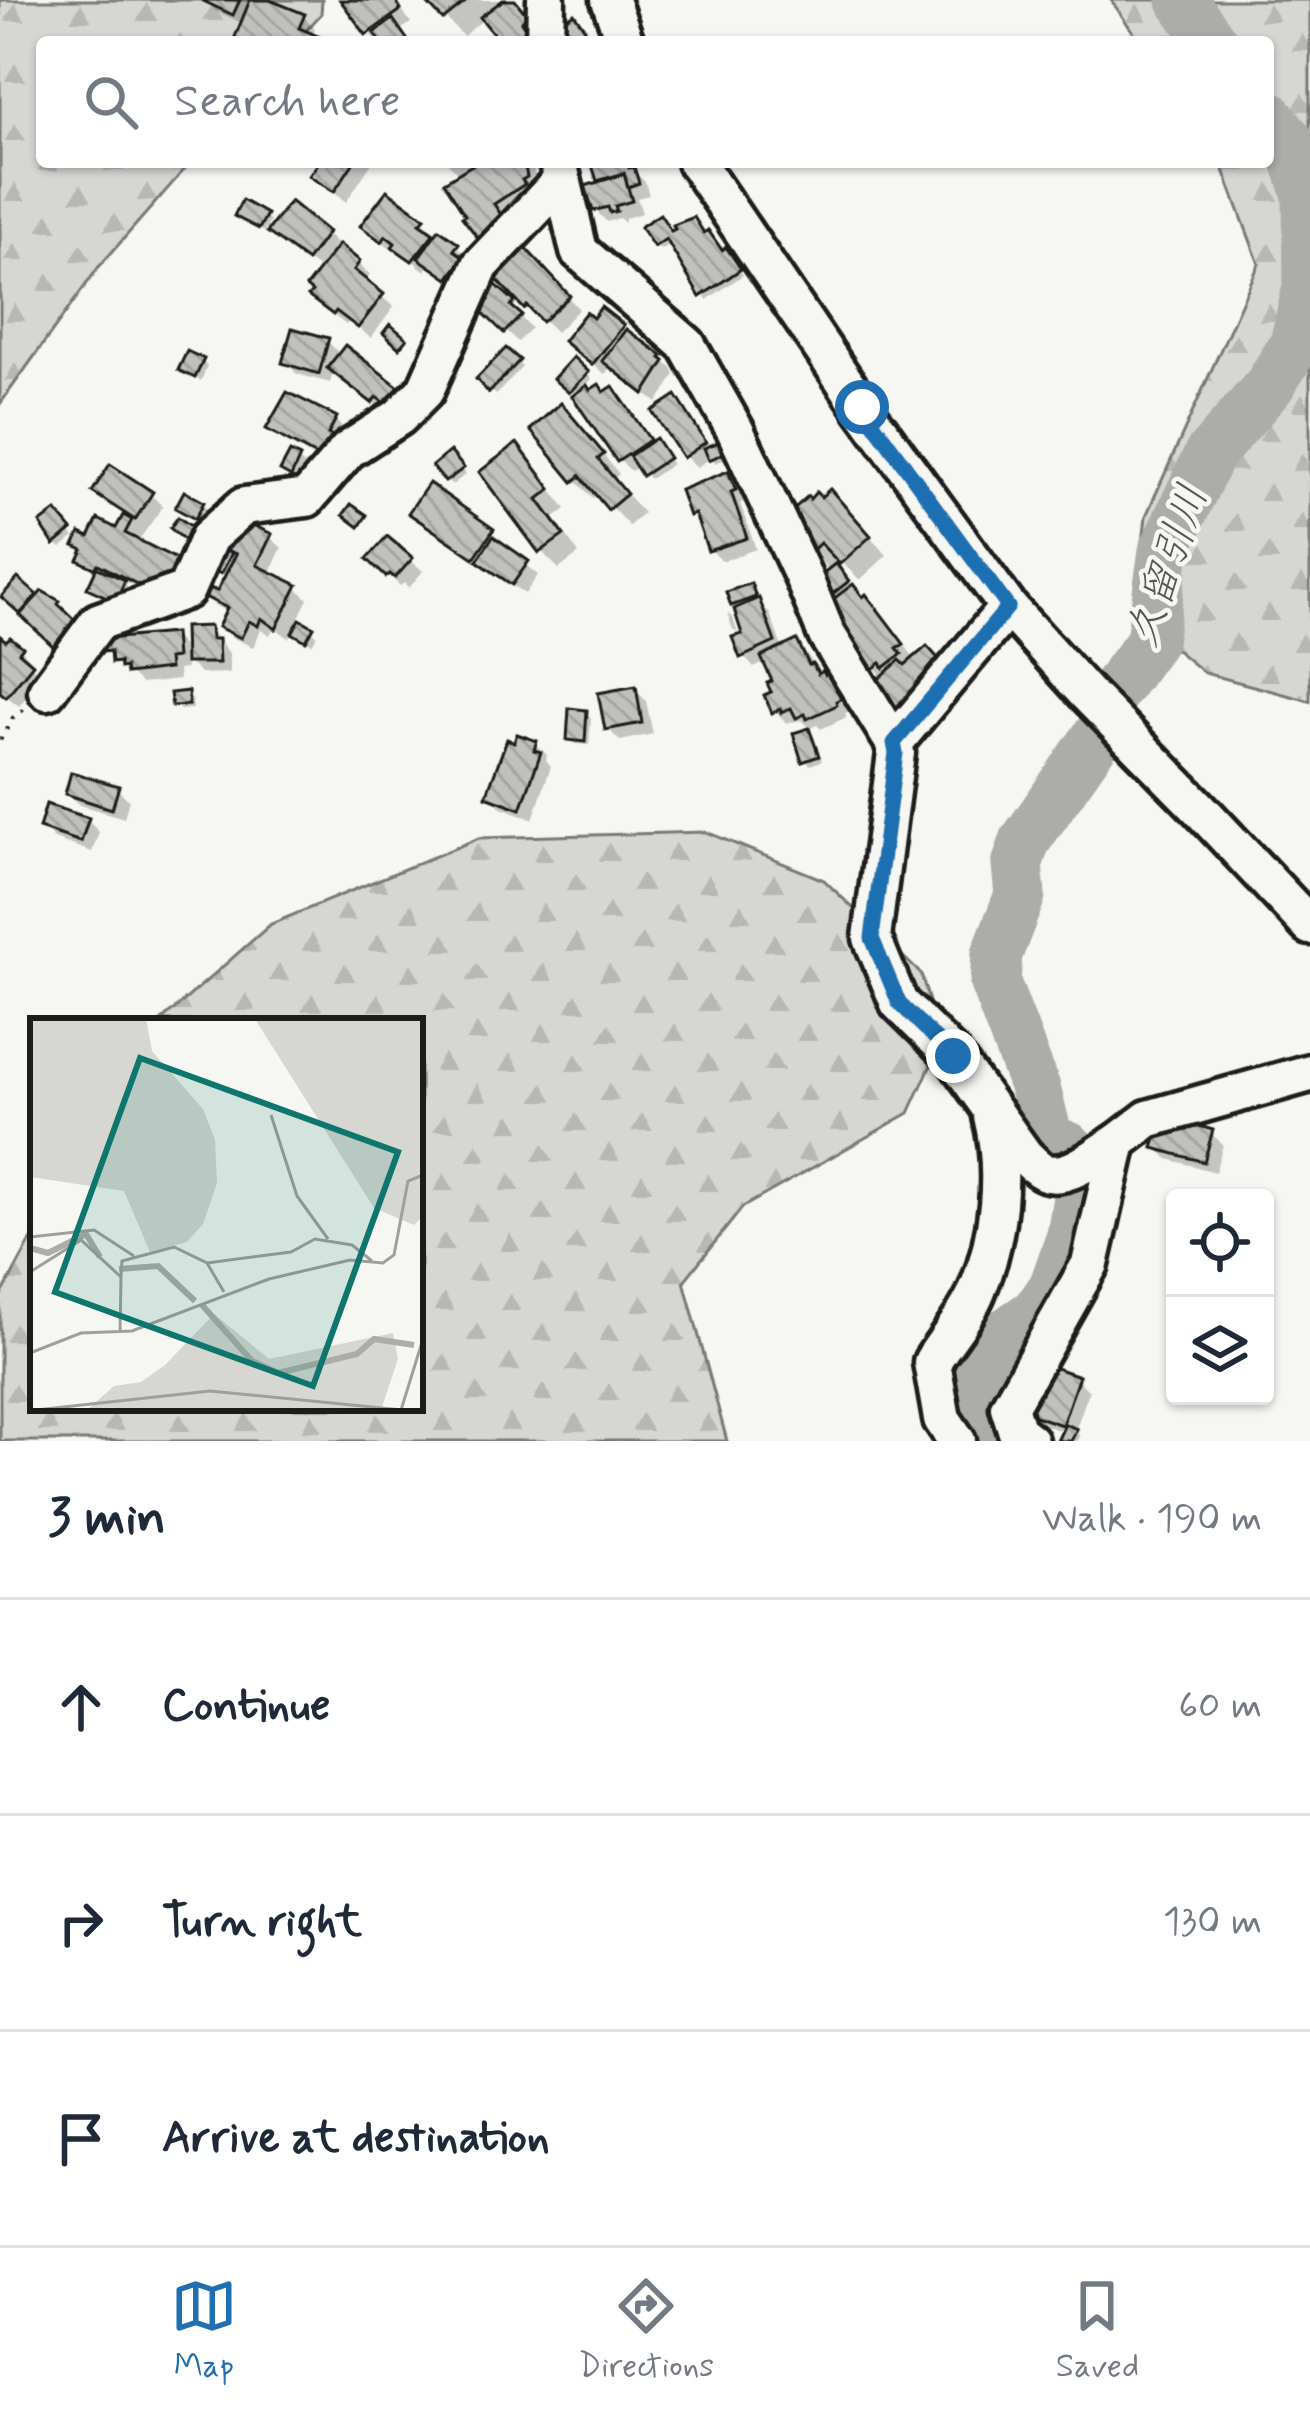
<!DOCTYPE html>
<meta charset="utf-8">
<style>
:root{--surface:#fff;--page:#f6f6f7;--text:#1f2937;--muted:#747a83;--line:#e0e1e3;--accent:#1f6fb2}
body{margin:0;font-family:Mynerve,"Klee One",sans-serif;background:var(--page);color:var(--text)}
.controls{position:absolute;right:36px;bottom:36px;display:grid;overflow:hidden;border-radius:12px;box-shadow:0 3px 9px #0004}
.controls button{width:108px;height:108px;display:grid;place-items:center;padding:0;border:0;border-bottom:3px solid var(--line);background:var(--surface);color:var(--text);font:60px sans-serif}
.stop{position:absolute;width:36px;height:36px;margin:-27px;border:9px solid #1f6fb2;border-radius:50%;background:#fff}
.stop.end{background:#1f6fb2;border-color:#fff;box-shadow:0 3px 12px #0008}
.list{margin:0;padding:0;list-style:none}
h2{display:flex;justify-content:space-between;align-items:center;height:156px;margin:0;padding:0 48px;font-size:51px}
h2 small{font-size:39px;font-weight:400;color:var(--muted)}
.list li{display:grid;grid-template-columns:78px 1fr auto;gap:36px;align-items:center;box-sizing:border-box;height:216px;padding:0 48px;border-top:3px solid var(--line)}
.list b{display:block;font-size:45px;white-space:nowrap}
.list em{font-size:39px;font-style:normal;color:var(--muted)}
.icon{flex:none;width:66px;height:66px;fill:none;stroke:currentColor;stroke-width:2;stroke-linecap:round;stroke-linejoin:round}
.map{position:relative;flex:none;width:1310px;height:1441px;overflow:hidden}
.search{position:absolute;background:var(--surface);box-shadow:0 3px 9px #0004;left:36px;right:36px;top:36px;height:132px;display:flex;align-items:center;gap:30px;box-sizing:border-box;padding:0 42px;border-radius:12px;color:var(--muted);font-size:45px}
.sheet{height:804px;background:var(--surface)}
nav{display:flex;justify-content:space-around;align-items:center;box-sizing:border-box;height:168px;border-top:3px solid var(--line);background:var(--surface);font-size:33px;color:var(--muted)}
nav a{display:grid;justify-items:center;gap:6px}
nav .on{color:var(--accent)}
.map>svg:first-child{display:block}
</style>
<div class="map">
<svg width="1310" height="1441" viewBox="0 0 1310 1441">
<defs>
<pattern id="forest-firs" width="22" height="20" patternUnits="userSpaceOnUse" patternTransform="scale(3)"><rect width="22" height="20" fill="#d6d6d2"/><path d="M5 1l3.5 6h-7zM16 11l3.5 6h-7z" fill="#b7b7b4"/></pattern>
<pattern id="building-back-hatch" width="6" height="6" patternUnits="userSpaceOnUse" patternTransform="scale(3)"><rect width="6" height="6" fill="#c0c0bd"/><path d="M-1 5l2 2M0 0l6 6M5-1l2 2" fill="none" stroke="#a4a4a2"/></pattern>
</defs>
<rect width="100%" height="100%" fill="#f6f6f2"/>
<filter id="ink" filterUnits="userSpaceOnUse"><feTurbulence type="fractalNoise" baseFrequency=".00833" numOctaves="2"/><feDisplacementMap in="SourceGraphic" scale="24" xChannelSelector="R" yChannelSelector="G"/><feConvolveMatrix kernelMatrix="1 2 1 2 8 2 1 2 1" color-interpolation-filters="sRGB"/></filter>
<g filter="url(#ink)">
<!-- forest -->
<g fill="url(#forest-firs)" stroke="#797977" stroke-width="3">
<path d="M0 0H322L321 14 296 42H42V162H191L98 268 0 404Z"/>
<path d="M1111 0H1310V701L1204 673 1135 616 1146 516 1259 264 1221 162H1268V42H1140Z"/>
<path d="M706 832 824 880 921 974 941 1043 909 1113 743 1207 684 1281 727 1441H0V1298L33 1237V1408H420V1021H161L271 924 479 838Z"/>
</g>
<!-- shadow -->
<g fill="#0003">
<path d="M205 0H262L303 16 315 28 311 36 327 42H237L244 24 216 11Z"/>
<path d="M344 0H395L411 23 399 31 407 42H377Z"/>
<path d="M428 0H512L537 28 503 42 485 18 463 36Z"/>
<path d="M320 162H371L372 163 346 202 313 176Z"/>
<path d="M447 162H530L533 166 537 189 492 248 480 236 460 175Z"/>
<path d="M594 162H633L636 173 645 182 649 195 637 198 642 213 625 218V223L619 218 607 222 595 210 601 184Z"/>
<path d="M237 215 265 216 270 221 264 232Z"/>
<path d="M423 220 438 236 457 246 468 257 461 288 428 266 425 271 398 248 395 252 364 226Z"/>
<path d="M326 234 370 275 364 282 394 307 371 338 349 321 346 325 324 308 322 271 283 243Z"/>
<path d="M671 234 705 236 722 253 730 256 743 275 707 300 671 243 661 250 656 245Z"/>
<path d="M520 246 579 309 556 332 540 316 537 318 494 272Z"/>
<path d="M496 288 524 315 521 318 531 328 518 342 484 310Z"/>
<path d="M622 327 673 369 675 375 657 403 611 367 605 374 578 353Z"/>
<path d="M327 341 341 355 397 389 409 401 385 412 334 370 330 383 297 374 286 362Z"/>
<path d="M506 352 522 367 496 395 480 379Z"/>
<path d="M202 361 207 366 201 381 182 369Z"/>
<path d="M574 362 592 379 584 387 590 393 605 395 613 390 672 464 650 479 639 466 631 471 619 460 576 396 557 379Z"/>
<path d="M675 399 687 411 711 448 725 449 729 457 716 463 711 458 697 467 685 456Z"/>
<path d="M335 420 346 431 339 471 282 440 270 429Z"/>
<path d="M579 425 619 474 614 479 643 513 629 526 598 493 593 498 575 480Z"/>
<path d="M516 447 534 465 566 509 554 518 579 554 559 569 541 551Z"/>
<path d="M450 455 466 474 452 485 447 480Z"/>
<path d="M299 460 304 465 305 463 318 470 320 482 302 472 296 479 289 476Z"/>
<path d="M728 474 739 486 745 502 740 503 756 549 722 561 710 549 702 525 691 514Z"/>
<path d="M96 492 151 495 163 506 137 543 171 604 122 580 135 594 128 610 102 599 91 587 97 573 82 560 85 553 77 545 118 532 126 516Z"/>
<path d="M202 504 207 509 201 521 184 512Z"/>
<path d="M847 511 887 555 860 580 839 560 834 565 853 588 878 610 916 660 884 679 828 607 830 571 794 533Z"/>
<path d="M412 513 492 532 503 543 501 546 538 575 525 594 424 524Z"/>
<path d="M55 515 74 537 61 548 56 543Z"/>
<path d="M270 537 282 548 269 574 296 587 308 599 297 621 317 635 312 644 293 630 289 638 274 627 270 635 261 630 253 647 233 638 222 626 228 612 214 605 202 594 219 595 228 577 216 571 219 550 237 559 228 548Z"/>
<path d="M387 540 423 571 409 588 404 583 400 586 371 559Z"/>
<path d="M18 582 38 600 52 599 85 634 67 655 5 597Z"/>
<path d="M751 587 759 603 770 614 783 650 796 644 808 656 821 676 861 706 845 713 847 717 821 729 817 725 810 728 802 720 786 723 775 711 776 682 767 662 754 668 743 656 746 636 734 605Z"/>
<path d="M728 613 733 618 738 634 732 628Z"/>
<path d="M209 629 229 653V673L200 674 185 659 186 669 178 670 179 680 141 684 129 673H126L106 650 173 636 188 651Z"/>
<path d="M0 640 21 649 32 661 29 664 43 677 19 706 0 691Z"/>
<path d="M635 689 646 701 653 734 620 741 608 729Z"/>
<path d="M187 694 192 699 193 709 180 710 175 705Z"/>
<path d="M586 712 591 718 589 745 575 744 570 739Z"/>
<path d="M809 731 814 736 822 761 810 765 805 760Z"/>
<path d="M535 744 547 755 546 760 551 766 533 819 501 807 489 796Z"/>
<path d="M117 789 129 800 124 818 80 805 68 794Z"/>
<path d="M87 820 99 832 92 852 54 839 42 827Z"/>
<path d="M1211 1133 1223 1145 1215 1172 1168 1159 1157 1147Z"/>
<path d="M1077 1379 1089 1391 1075 1431 1080 1436 1078 1441H1061L1065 1432 1038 1423 1027 1411Z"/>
</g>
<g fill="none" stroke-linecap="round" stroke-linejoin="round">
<!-- river -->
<g stroke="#acaca9" stroke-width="51">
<path d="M1182 0 1212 42"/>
<path d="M1113 693 1151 641 1164 551 1209 455 1269 386 1295 344 1309 283 1308 196 1293 147 1268 115"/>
<path d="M1002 1441C985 1422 968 1407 966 1381L1006 1333 1035 1313 1044 1302 1054 1287 1072 1236 1083 1165 1077 1155 1068 1147 1048 1139 1035 1088 995 983 997 954 1020 895 1017 865 1025 841 1100 733"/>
</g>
</g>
<!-- building -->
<g fill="url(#building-back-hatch)" stroke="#1c1c1c" stroke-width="3">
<path d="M201 0H240L233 15Z"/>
<path d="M250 0H270L305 14 299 28 332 42H233Z"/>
<path d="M340 0H395L401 10 366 35Z"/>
<path d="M424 0H468L443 20Z"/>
<path d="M503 0H515L527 15 521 22 534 40 531 42H500L480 17Z"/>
<path d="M574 13 594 42H559V23Z"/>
<path d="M393 19 409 42H381L374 33Z"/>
<path d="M319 162H354L334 192 309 176Z"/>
<path d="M477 162H524L527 177 522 180 525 184 494 204 506 222 478 238 462 217 465 215 444 182Z"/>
<path d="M591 162H627L629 168 634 167 639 183 628 187 624 173 597 181Z"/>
<path d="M624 174 632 201 615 206 617 211 610 213 608 207 593 211 585 186Z"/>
<path d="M387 190 425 218 420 223 434 233 412 261 392 247 395 243 386 236 382 242 360 226Z"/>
<path d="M242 200 267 214 259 229 234 216Z"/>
<path d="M290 201 328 232 307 261 267 232Z"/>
<path d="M660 214 671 231 675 229 673 225 694 217 704 233 708 230 722 250 726 247 741 269 700 297 666 239 654 247 640 227Z"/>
<path d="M439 229 459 243 454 250 464 257 448 279 418 258Z"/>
<path d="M520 242 570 296 542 322 527 306 524 309 490 272Z"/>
<path d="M339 244 360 261 354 270 384 294 358 328 336 311 333 315 308 296 312 292 306 287Z"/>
<path d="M495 284 515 302 511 306 522 315 504 333 480 310 489 300 485 296Z"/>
<path d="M601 307 624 325 592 365 563 341 586 312 593 318Z"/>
<path d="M390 324 407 339 399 348 383 333Z"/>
<path d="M292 328 329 338 319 374 282 363Z"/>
<path d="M626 329 663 356 661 358 665 361 644 394 602 361Z"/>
<path d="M345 345 399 387 386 404 376 397 372 403 327 368Z"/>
<path d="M506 348 520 360 489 393 476 379Z"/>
<path d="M187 351 204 359 195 378 178 370Z"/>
<path d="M573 357 589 372 569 393 553 379Z"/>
<path d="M599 384 604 392 613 386 650 440 617 462 572 396 587 385 590 390Z"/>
<path d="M287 392 337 417 328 434 338 439 327 462 266 429Z"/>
<path d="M676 395 706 442 683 458 652 411Z"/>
<path d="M561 403 604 454 598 459 627 494 608 510 580 476 573 482 530 430Z"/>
<path d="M656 438 669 458 642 476 629 456Z"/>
<path d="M721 441 726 452 709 460 704 448Z"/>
<path d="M517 443 551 489 538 499 564 535 539 553 479 472Z"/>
<path d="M450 451 464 468 445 482 432 466Z"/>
<path d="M290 452 300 457 291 477 280 471Z"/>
<path d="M110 464 153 492 135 520 92 492Z"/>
<path d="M728 471 736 490 731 492 747 538 708 551 695 514 689 516 680 490Z"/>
<path d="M429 483 494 529 474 558 408 513Z"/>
<path d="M830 489 871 536 840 564 820 543 809 554 785 517 808 496 810 499 816 492 821 497Z"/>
<path d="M184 491 204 502 195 519 175 508Z"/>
<path d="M351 504 367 515 359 527 343 515Z"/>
<path d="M56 511 72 530 54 545 40 523Z"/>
<path d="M123 515 132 520 125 533 184 563 171 588 158 595 98 564 96 567 125 580 116 601 87 588 96 569 78 560 83 550 74 546 80 533 89 537 98 519 116 528Z"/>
<path d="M178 517 198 531 188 543 170 528Z"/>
<path d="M244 521 272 534 257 565 298 585 276 629 261 618 258 626 249 621 241 638 218 627 227 608 199 594 203 585 217 591 236 554 224 549 230 536 236 539Z"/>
<path d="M387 536 413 558 395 578 390 574 386 577 367 559Z"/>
<path d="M493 536 529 561 512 585 477 561Z"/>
<path d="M217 546 232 553 221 574 207 567Z"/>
<path d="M836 563 849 581 825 600 812 582Z"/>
<path d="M18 578 37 595 20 614 1 597Z"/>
<path d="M751 583 756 597 731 606 726 592Z"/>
<path d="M853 584 863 597 866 594 904 644 897 648 902 654 884 668 881 663 871 670 824 606Z"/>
<path d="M42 591 60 601 58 604 76 621 53 646 20 615Z"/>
<path d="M759 598 775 642 740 658 732 637 742 634 734 609Z"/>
<path d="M300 619 314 627 306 641 292 633Z"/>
<path d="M210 626 211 639H218L219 663H185L184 627Z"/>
<path d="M174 633 176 658 168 659 169 669 126 674 125 667 120 668 119 662 111 663 110 651 103 652 102 641 107 639Z"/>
<path d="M0 636 6 641 10 637 23 647 19 652 33 664 6 697 0 692Z"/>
<path d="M797 640 809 665 813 664 818 674 823 671 825 675 839 668 851 694 836 701 837 705 807 719 805 714 796 718 791 708 781 713 780 709 772 713 764 695 771 692 767 683 772 681 761 657Z"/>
<path d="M927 646 945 666 899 716 872 685 900 660 905 665Z"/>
<path d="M636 686 642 723 605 730 598 693Z"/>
<path d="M188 691 189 705 172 706 170 693Z"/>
<path d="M569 708 587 710 585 742 567 740Z"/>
<path d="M809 728 819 756 802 762 793 733Z"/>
<path d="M517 734 537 741 534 750 541 752 521 809 486 796 507 739 514 742Z"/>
<path d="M71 772 119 786 112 809 65 794Z"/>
<path d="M46 804 89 818 81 842 39 828Z"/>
<path d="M1189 1123 1213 1130 1204 1162 1153 1148 1159 1128 1167 1125 1187 1130Z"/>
<path d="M1041 1363 1079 1376 1062 1425 1023 1412Z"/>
<path d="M1065 1424 1077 1429 1071 1441H1057Z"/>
</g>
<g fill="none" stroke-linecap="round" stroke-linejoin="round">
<defs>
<g id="minor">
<path d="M610 0 625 42"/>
<path d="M545 42 546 0"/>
<path d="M558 162 579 251 687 345 735 430 802 574 827 635 894 743 896 753 872 938 899 1003 953 1056 1024 1155C1030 1161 1039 1171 1048 1173 1071 1178 1100 1153 1118 1142"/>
<path d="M696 162 862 407 1008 607 1086 693 1198 807 1310 926"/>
<path d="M47 691 98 622 186 590 209 537 244 506 307 498 348 450 399 417 425 391 481 265 560 182"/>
<path d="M894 743 1008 607"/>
<path d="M957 1441 942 1419 932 1362C946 1339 967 1316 977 1291 999 1238 1006 1172 992 1116"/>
<path d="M1029 1441 1017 1432 1009 1407 1090 1264 1118 1142 1148 1119 1310 1073"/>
</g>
</defs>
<!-- minor casing -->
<use href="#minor" stroke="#1c1c1c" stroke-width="45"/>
<!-- path -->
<path stroke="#1c1c1c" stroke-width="4.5" stroke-dasharray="3 9" stroke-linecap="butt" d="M0 740 13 718 24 709"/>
<!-- minor -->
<use href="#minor" stroke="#f6f6f2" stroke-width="36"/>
</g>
</g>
<g fill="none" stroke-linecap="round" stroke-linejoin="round" filter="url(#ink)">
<!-- route -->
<path stroke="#1f6fb2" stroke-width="15" d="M862 407 1008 607 894 743 896 753 872 938 899 1003 953 1056"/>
</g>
<g text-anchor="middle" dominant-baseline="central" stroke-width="9" stroke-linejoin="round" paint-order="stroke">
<!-- water labels -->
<g font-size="42" font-style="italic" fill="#565654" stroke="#f6f6f2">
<text transform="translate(1169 566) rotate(-71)">久留引川</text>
</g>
</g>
<!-- overview -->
<g transform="translate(30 1018)">
<rect width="393" height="393" fill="#f6f6f2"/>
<path d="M0 1H116L122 33 173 91 185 122 187 165 173 206 157 224 120 234 94 173 0 159ZM225 1H393V198L384 207 344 190ZM184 296 239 341 363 315 368 341 351 392H57L84 368 111 364 135 347Z" fill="#d6d6d2"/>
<path fill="none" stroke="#acaca9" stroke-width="6" d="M0 230 18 235 56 216 70 239M89 251 128 248 165 283M172 287 222 343 248 355 327 336 344 321 384 327"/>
<path fill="none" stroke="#9f9f9c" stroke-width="3" d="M241 97 267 178 298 221M0 219 64 212 104 238M177 245 261 234 285 221 322 227 342 243M0 254 51 222 91 259 90 315M91 259 92 243 144 229 177 245 194 274M0 335 51 315 102 313 239 261 320 242 353 245 364 237 378 163 393 157M6 392 180 373 372 392M371 392 393 321"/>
<path fill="#0f766e" fill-opacity="0.15" stroke="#0f766e" stroke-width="6" d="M110 40 368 134 283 368 25 274Z"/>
<rect width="393" height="393" fill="none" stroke="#1c1c1c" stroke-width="6"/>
</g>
</svg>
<div class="controls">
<button><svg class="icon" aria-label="locate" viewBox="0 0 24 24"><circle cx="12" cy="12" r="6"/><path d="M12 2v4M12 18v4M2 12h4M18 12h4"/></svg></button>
<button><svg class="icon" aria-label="layers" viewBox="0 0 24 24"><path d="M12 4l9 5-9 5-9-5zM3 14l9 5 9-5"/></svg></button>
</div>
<div class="stop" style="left:862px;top:407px"></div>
<div class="stop end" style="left:953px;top:1056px"></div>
<div class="search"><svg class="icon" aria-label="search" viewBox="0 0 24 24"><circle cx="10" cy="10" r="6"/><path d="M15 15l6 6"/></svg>Search here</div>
</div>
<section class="sheet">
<h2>3 min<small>Walk · 190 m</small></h2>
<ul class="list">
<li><svg class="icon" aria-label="ahead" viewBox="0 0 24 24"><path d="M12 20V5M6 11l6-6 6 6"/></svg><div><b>Continue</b></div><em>60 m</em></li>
<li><svg class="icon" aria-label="right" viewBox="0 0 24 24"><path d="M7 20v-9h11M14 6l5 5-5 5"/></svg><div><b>Turn right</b></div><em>130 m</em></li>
<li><svg class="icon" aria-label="arrive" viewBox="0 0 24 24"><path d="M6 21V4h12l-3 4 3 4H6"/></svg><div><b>Arrive at destination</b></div></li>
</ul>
</section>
<nav>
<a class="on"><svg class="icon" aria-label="map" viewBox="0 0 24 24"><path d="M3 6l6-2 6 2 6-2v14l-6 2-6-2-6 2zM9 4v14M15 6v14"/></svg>Map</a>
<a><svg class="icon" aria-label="directions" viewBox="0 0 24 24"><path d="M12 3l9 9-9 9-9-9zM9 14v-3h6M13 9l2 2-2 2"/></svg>Directions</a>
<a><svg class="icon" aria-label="saved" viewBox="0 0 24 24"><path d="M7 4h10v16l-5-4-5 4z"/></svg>Saved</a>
</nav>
